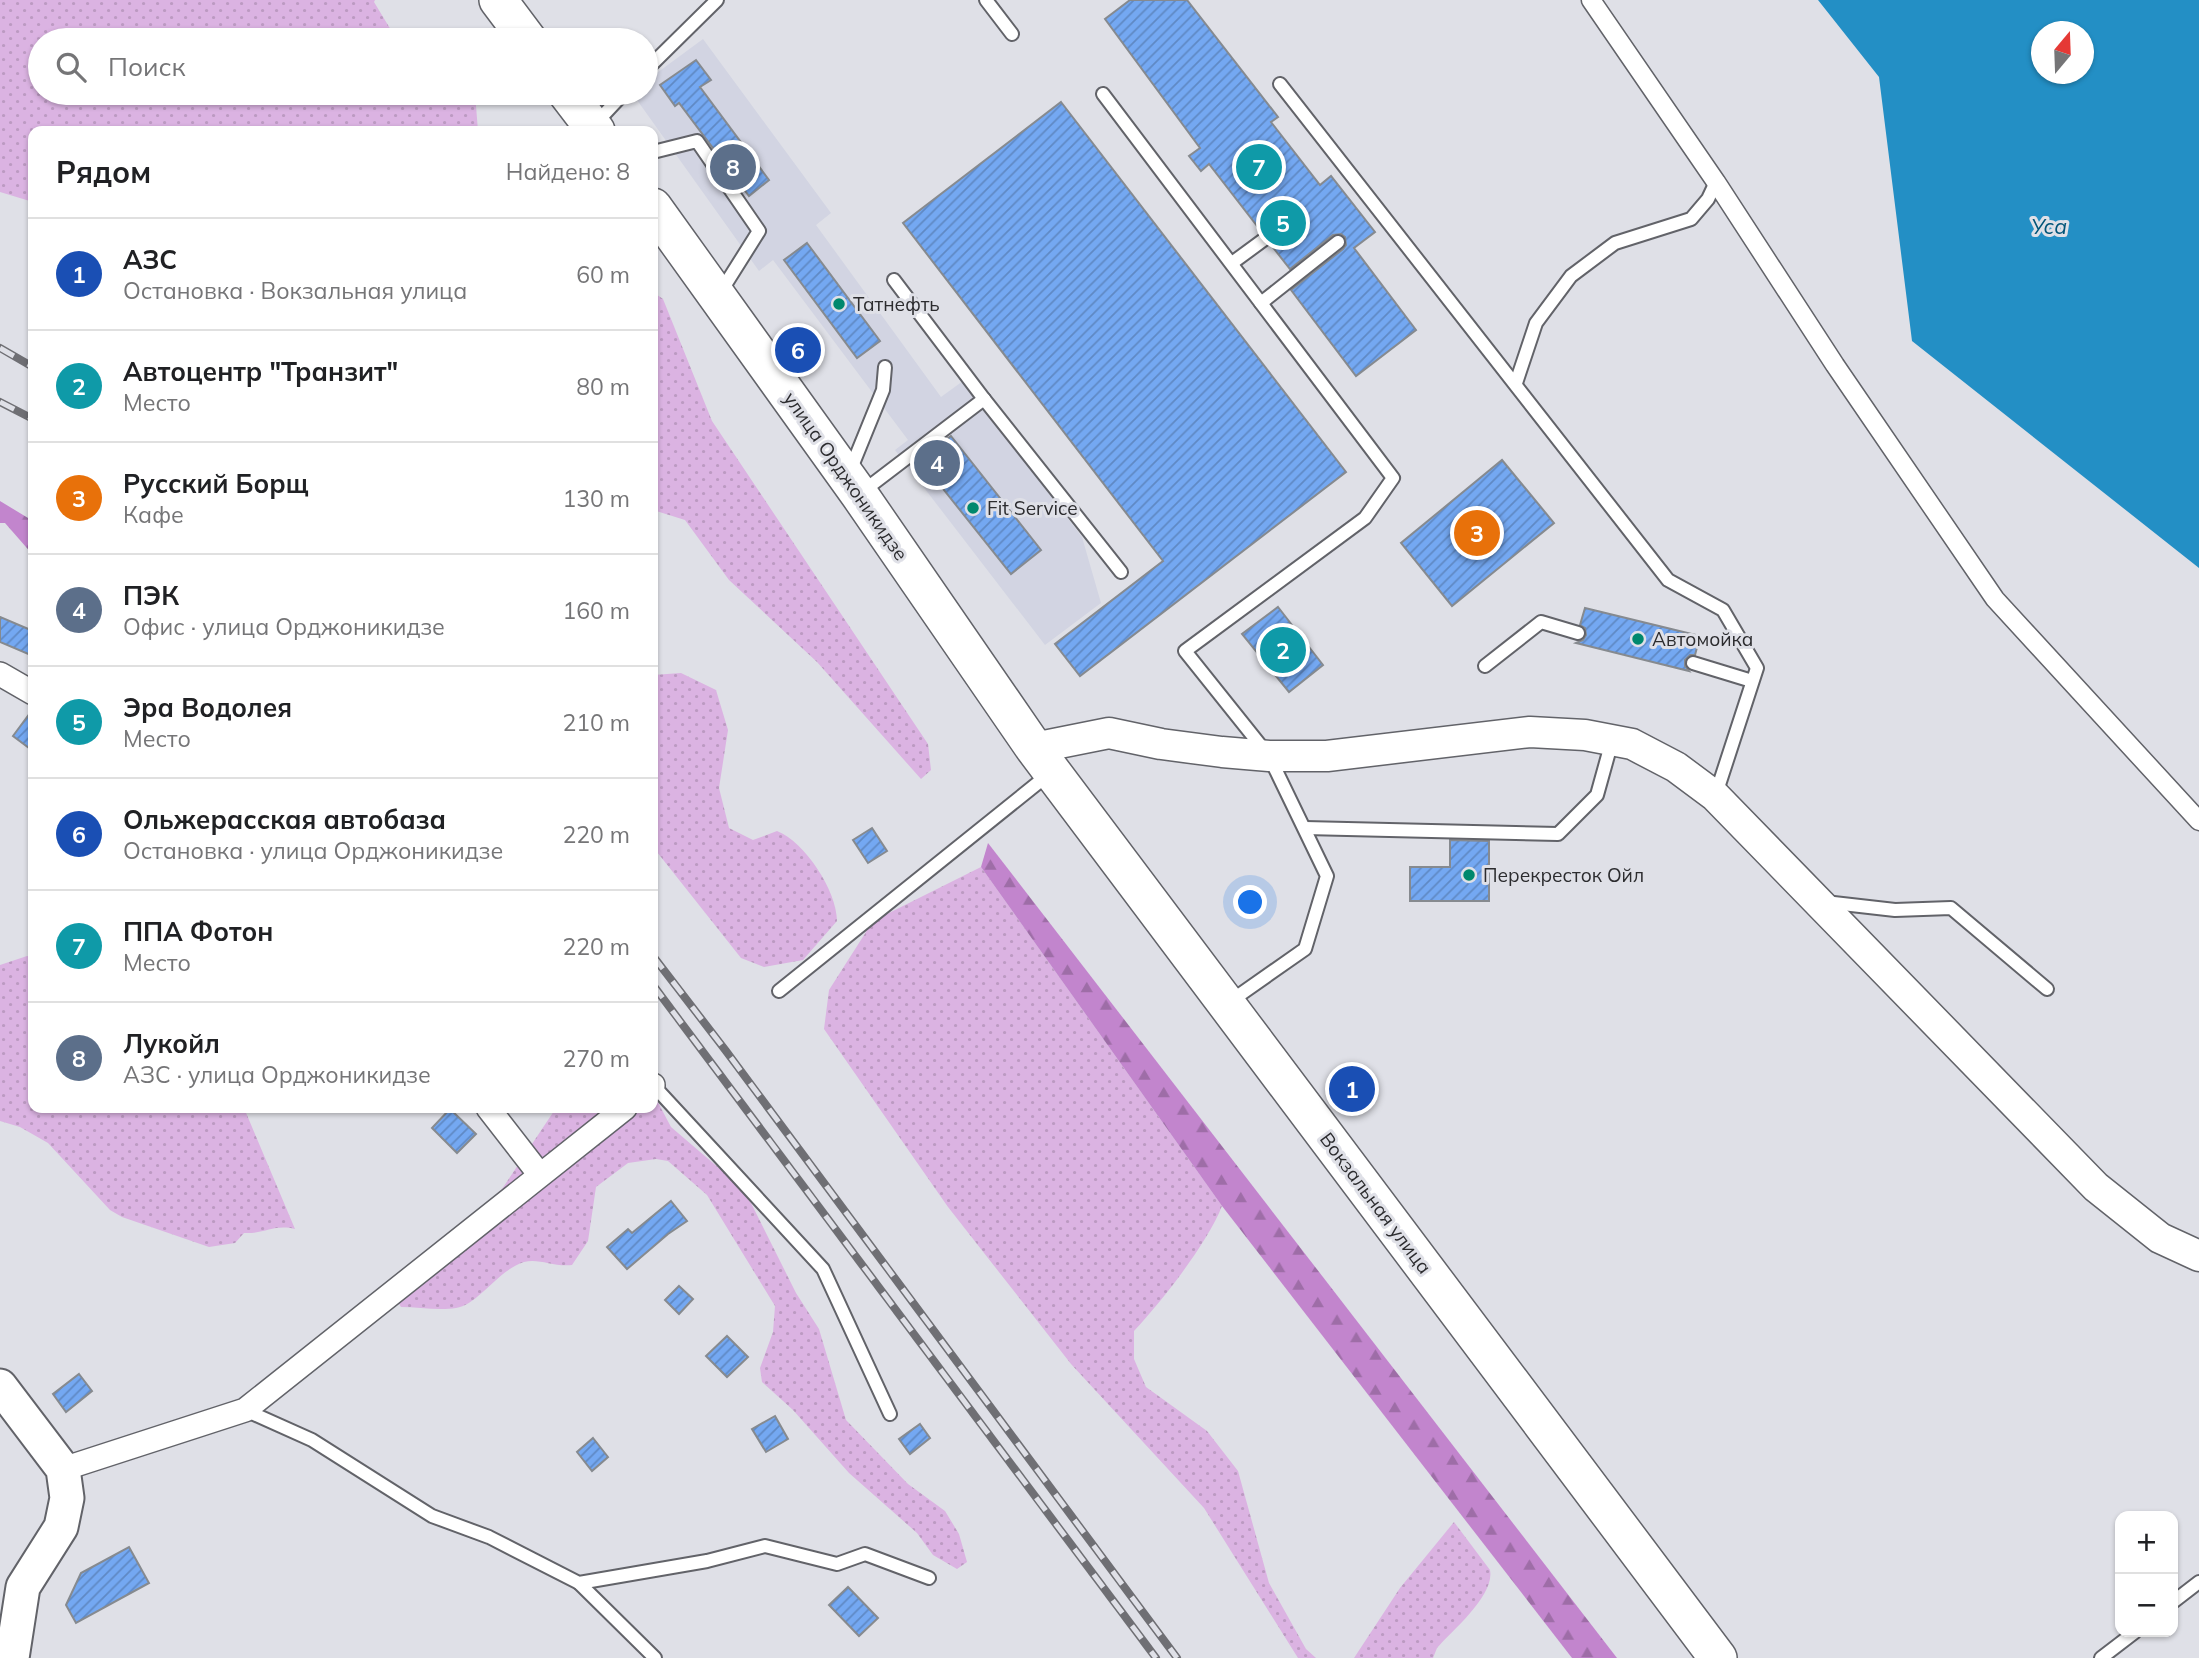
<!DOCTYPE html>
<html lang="ru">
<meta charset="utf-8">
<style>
:root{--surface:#fff;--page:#f6f6f6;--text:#202124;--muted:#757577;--line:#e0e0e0;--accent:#0b8043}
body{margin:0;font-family:Mulish,sans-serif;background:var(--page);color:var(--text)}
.controls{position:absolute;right:21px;bottom:21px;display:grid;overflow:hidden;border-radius:14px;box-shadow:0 2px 5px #0004}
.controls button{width:63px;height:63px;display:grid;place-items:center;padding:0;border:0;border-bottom:2px solid var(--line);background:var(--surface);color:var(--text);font:35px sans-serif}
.compass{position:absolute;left:2031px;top:21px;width:63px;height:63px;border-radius:50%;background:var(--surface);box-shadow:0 2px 5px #0004;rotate:19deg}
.you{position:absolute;left:1251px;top:903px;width:24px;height:24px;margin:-18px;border:5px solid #fff;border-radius:50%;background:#1a73e8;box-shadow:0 0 0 10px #1a73e833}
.badge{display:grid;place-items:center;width:46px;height:46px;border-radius:50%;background:var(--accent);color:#fff;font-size:23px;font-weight:700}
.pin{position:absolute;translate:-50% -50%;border:4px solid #fff;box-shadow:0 2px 7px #0006}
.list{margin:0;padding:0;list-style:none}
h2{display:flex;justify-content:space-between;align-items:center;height:91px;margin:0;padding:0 28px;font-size:30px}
h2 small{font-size:23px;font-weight:400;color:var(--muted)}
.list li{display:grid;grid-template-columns:46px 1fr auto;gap:21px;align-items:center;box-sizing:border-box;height:112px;padding:0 28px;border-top:2px solid var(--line)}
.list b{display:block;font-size:26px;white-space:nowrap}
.list p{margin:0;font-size:23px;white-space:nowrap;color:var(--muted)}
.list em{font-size:23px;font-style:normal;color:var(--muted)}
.icon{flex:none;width:38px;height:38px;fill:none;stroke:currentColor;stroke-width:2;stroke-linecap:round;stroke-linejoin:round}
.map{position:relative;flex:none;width:2199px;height:1658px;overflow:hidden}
.search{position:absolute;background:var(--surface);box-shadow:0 2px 5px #0004;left:28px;top:28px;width:630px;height:77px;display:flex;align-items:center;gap:18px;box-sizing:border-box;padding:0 24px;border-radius:38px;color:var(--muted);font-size:26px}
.panel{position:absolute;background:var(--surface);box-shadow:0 2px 5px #0004;left:28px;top:126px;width:630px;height:987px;border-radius:14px}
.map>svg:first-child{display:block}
</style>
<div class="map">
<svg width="2199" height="1658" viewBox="0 0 2199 1658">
<defs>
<pattern id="grass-dots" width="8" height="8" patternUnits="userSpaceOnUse" patternTransform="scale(1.75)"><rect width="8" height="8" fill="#dbb3e2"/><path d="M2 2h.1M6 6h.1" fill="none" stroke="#bc9ac2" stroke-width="1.8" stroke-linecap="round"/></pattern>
<pattern id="forest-firs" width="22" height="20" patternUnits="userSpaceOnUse" patternTransform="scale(1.75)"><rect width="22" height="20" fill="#c285cd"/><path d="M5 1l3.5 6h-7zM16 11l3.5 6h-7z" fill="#9e6da7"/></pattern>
<pattern id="building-hatch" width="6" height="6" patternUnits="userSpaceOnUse" patternTransform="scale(1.75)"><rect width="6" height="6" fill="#74a8f2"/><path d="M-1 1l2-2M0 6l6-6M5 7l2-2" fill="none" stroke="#5f89c4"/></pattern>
</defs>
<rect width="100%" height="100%" fill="#dfe0e7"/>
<!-- built -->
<path fill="#d2d4e2" d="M703 39 831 213 816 225 941 397 963 381 1082 537 1101 603 1045 645 895 450 908 440 773 260 759 271 632 93H646V81Z"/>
<!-- grass -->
<g fill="url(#grass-dots)">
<path d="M0 0H375L374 2 397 40H40V93H430L435 100 440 93H475L478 131H33V202L0 192Z"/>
<path d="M653 292 663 299 712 421 928 744 931 770 921 779 817 662 729 580 685 520 653 510Z"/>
<path d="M681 673 716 690 728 730 719 788 729 828 753 840 777 831C805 842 837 891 837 921L803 960 764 967 741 958 653 847V675Z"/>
<path d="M981 867 1222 1206C1207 1244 1162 1301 1134 1331V1359L1146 1387 1207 1431 1238 1471 1269 1583 1306 1649 1316 1658H1298L1204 1508 1071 1364 948 1207 824 1029 829 990 873 921Z"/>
<path d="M27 956 33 957V1108H244L295 1229C274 1224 265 1234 244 1233L235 1243 209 1247 122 1217 110 1210 48 1143 20 1127 0 1121V965Z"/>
<path d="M653 1093 671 1127 734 1181 751 1203 796 1293 819 1329 846 1420 908 1484 945 1511 959 1534 967 1562 957 1569 933 1555 917 1533 849 1473 793 1410 762 1382 760 1368 773 1332 775 1306 707 1195 668 1161 656 1159 628 1163 596 1187 588 1241 572 1265C553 1267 539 1258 524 1262 498 1270 478 1305 456 1308 439 1311 418 1307 401 1307L394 1296 494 1201 556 1108H653Z"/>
<path d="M1454 1522 1490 1570C1495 1595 1454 1629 1437 1648L1433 1658H1354L1400 1588Z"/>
</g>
<!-- forest -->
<g fill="url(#forest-firs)">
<path d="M0 501 33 521V555L5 523H0Z"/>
<path d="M988 843 1617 1658H1572L1222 1206 981 867Z"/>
</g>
<!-- water -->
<path fill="#238fc5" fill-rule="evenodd" d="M1818 0H2199V568L1912 341 1879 77ZM2042 32H2084V74H2042Z"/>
<!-- building -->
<g fill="url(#building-hatch)" stroke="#868a8f" stroke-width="2">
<path d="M1130 0H1187L1278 117 1271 122 1320 185 1331 176 1375 232 1354 248 1416 330 1356 376 1291 290 1343 249 1346 245 1345 237 1341 234 1333 235 1290 269 1271 245 1275 238 1273 232 1266 229 1261 231 1209 164 1201 171 1189 156 1200 148 1105 19Z"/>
<path d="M696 60 711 80 700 87 769 180 749 196 679 103 675 106 660 85Z"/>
<path d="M1061 102 1346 472 1080 676 1055 644 1163 561 903 223Z"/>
<path d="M807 243 880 341 857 358 784 260Z"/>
<path d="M951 436 1041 550 1011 574 920 460Z"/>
<path d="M1502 460 1554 523 1452 606 1401 543Z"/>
<path d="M1278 607 1323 665 1289 692 1242 634Z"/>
<path d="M1585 608 1700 636 1695 655H1690L1685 660V666L1689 671 1576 643 1583 640 1586 635 1585 628 1580 625Z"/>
<path d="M0 617 33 631V656L0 642Z"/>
<path d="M33 709V751L13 736Z"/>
<path d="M872 828 887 851 868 863 853 840Z"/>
<path d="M1450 840 1489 841V901H1410V867H1450Z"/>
<path d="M450 1109 476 1134 457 1153 432 1128Z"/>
<path d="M671 1201 687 1221 668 1234 627 1269 607 1247 628 1229 632 1233Z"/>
<path d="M679 1286 693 1299 679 1314 665 1300Z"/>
<path d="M727 1336 748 1357 727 1377 706 1356Z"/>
<path d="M79 1374 92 1391 66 1412 53 1394Z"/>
<path d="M775 1416 788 1439 766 1452 752 1429Z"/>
<path d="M920 1424 930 1438 910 1454 899 1439Z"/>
<path d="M593 1438 608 1457 592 1471 577 1452Z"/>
<path d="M129 1547 149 1583 76 1623 66 1605 81 1573Z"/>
<path d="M848 1587 878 1618 859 1636 829 1605Z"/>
</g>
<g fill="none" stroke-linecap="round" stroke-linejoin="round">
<defs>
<g id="service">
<path d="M986 0 1012 34"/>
<path d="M646 70 717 0"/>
<path d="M1280 84 1668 580 1723 610 1757 668 1716 794"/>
<path d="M1103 94 1393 478 1365 518 1185 651 1269 756 1327 876 1305 949 1228 1003"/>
<path d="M595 124 624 93"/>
<path d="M653 152 697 141 759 231 720 293"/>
<path d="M1232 263 1266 238"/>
<path d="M894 280 984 399 1121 572"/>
<path d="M1261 303 1338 242"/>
<path d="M1516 383 1536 323 1571 276 1615 243 1691 219 1708 199 1716 182"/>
<path d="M850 471 883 390 885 367"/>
<path d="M862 492 984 399"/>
<path d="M1693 663 1752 681"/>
<path d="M1485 666 1541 622 1578 633"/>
<path d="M1305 828 1558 834 1597 795 1612 741"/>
<path d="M1825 902 1895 910 1951 908 2047 989"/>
<path d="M779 991 1049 774"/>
<path d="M653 1085 823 1269 890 1414"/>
<path d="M245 1410 312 1440 432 1516 489 1537 579 1583 707 1561 765 1546 837 1564 865 1554 929 1578"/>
<path d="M579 1583 655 1658"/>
<path d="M2173 1602 2199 1582"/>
<path d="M2101 1658 2135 1632"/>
</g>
<path id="pedestrian" d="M1591 0 1716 182 1835 365 1995 599 2199 821"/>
<g id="minor">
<path d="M0 674 33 693"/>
<path d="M653 1086V1085"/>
<path d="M488 1108 540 1175"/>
<path d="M63 1469 245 1410 625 1108"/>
</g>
<path id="tertiary" d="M1034 748 1109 733 1161 744 1222 752 1269 756H1327L1530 732 1585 735 1632 744 1676 767 1715 796 2096 1187 2160 1238 2199 1256"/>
<path id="secondary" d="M0 1386 63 1469 67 1498 61 1527 23 1587 12 1658"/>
<g id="primary">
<path d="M498 0 528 40"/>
<path d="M567 93 596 131"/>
<path d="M653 207 859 494 1034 748 1718 1658"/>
</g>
</defs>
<!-- service casing -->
<use href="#service" stroke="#626369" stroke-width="16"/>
<!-- pedestrian casing -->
<use href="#pedestrian" stroke="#626369" stroke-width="21"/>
<!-- minor casing -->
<use href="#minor" stroke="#626369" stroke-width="26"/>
<!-- tertiary casing -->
<use href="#tertiary" stroke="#626369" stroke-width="33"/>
<!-- secondary casing -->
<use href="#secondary" stroke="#626369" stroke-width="37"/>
<!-- primary casing -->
<use href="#primary" stroke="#626369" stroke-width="40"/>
<!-- service -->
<use href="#service" stroke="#fff" stroke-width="12"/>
<!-- pedestrian -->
<use href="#pedestrian" stroke="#fff" stroke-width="18"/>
<!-- minor -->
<use href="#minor" stroke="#fff" stroke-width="23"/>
<!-- tertiary -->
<use href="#tertiary" stroke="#fff" stroke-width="30"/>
<!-- secondary -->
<use href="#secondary" stroke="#fff" stroke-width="33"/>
<!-- primary -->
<use href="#primary" stroke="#fff" stroke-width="37"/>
<defs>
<g id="rail">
<path d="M0 348 33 367"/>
<path d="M0 402 33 419"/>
<path d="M653 956 726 1051 1177 1658"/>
<path d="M653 985 1156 1658"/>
</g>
</defs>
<!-- rail casing -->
<use href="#rail" stroke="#6f6f74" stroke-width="8"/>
<!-- rail -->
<use href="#rail" stroke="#dfe0e7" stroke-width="5" stroke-dasharray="16" stroke-linecap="butt"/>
</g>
<!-- markers -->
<g fill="#00886d" stroke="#dfe0e7" stroke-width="2.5">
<circle cx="839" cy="304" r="7"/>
<circle cx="973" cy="508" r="7"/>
<circle cx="1638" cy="639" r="7"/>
<circle cx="1469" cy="875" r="7"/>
</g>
<g text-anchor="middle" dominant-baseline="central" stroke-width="6" stroke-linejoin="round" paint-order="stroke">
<!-- poi labels -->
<g font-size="19" fill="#2c2c2f" stroke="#dfe0e7" text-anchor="start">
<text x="853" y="304">Татнефть</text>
<text x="987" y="508">Fit Service</text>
<text x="1652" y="639">Автомойка</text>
<text x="1483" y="875">Перекресток Ойл</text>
</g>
<!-- street labels -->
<g font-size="19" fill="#2c2c2f" stroke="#dfe0e7">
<text transform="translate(846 476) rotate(55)">улица Орджоникидзе</text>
<text transform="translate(1376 1203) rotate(53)">Вокзальная улица</text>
</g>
<!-- water labels -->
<g font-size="21" font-style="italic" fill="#005478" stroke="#dfe0e7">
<text x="2049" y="226">Уса</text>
</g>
</g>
</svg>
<div class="controls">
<button>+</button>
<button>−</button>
</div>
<svg class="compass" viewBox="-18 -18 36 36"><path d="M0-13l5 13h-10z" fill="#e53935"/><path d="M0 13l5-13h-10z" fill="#757577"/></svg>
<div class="you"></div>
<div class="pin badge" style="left:1352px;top:1089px;background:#1a4fb4">1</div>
<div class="pin badge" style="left:1283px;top:650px;background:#0f9aa8">2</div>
<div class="pin badge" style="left:1477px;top:533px;background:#e8710a">3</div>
<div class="pin badge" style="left:937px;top:463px;background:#5c6f8a">4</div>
<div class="pin badge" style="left:1283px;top:223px;background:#0f9aa8">5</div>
<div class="pin badge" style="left:798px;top:350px;background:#1a4fb4">6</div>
<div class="pin badge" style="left:1259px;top:167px;background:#0f9aa8">7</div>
<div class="pin badge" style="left:733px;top:167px;background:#5c6f8a">8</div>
<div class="search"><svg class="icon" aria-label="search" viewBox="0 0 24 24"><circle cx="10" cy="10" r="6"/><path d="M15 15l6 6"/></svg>Поиск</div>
<section class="panel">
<h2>Рядом<small>Найдено: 8</small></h2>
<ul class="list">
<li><span class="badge" style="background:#1a4fb4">1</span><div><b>АЗС</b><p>Остановка · Вокзальная улица</p></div><em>60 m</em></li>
<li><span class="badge" style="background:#0f9aa8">2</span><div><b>Автоцентр &quot;Транзит&quot;</b><p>Место</p></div><em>80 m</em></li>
<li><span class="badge" style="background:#e8710a">3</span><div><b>Русский Борщ</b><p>Кафе</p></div><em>130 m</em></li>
<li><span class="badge" style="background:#5c6f8a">4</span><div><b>ПЭК</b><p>Офис · улица Орджоникидзе</p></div><em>160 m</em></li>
<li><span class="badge" style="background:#0f9aa8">5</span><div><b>Эра Водолея</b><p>Место</p></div><em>210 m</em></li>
<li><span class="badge" style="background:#1a4fb4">6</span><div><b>Ольжерасская автобаза</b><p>Остановка · улица Орджоникидзе</p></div><em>220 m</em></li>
<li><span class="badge" style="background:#0f9aa8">7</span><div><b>ППА Фотон</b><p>Место</p></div><em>220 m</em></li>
<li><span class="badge" style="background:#5c6f8a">8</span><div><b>Лукойл</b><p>АЗС · улица Орджоникидзе</p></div><em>270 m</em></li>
</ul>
</section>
</div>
